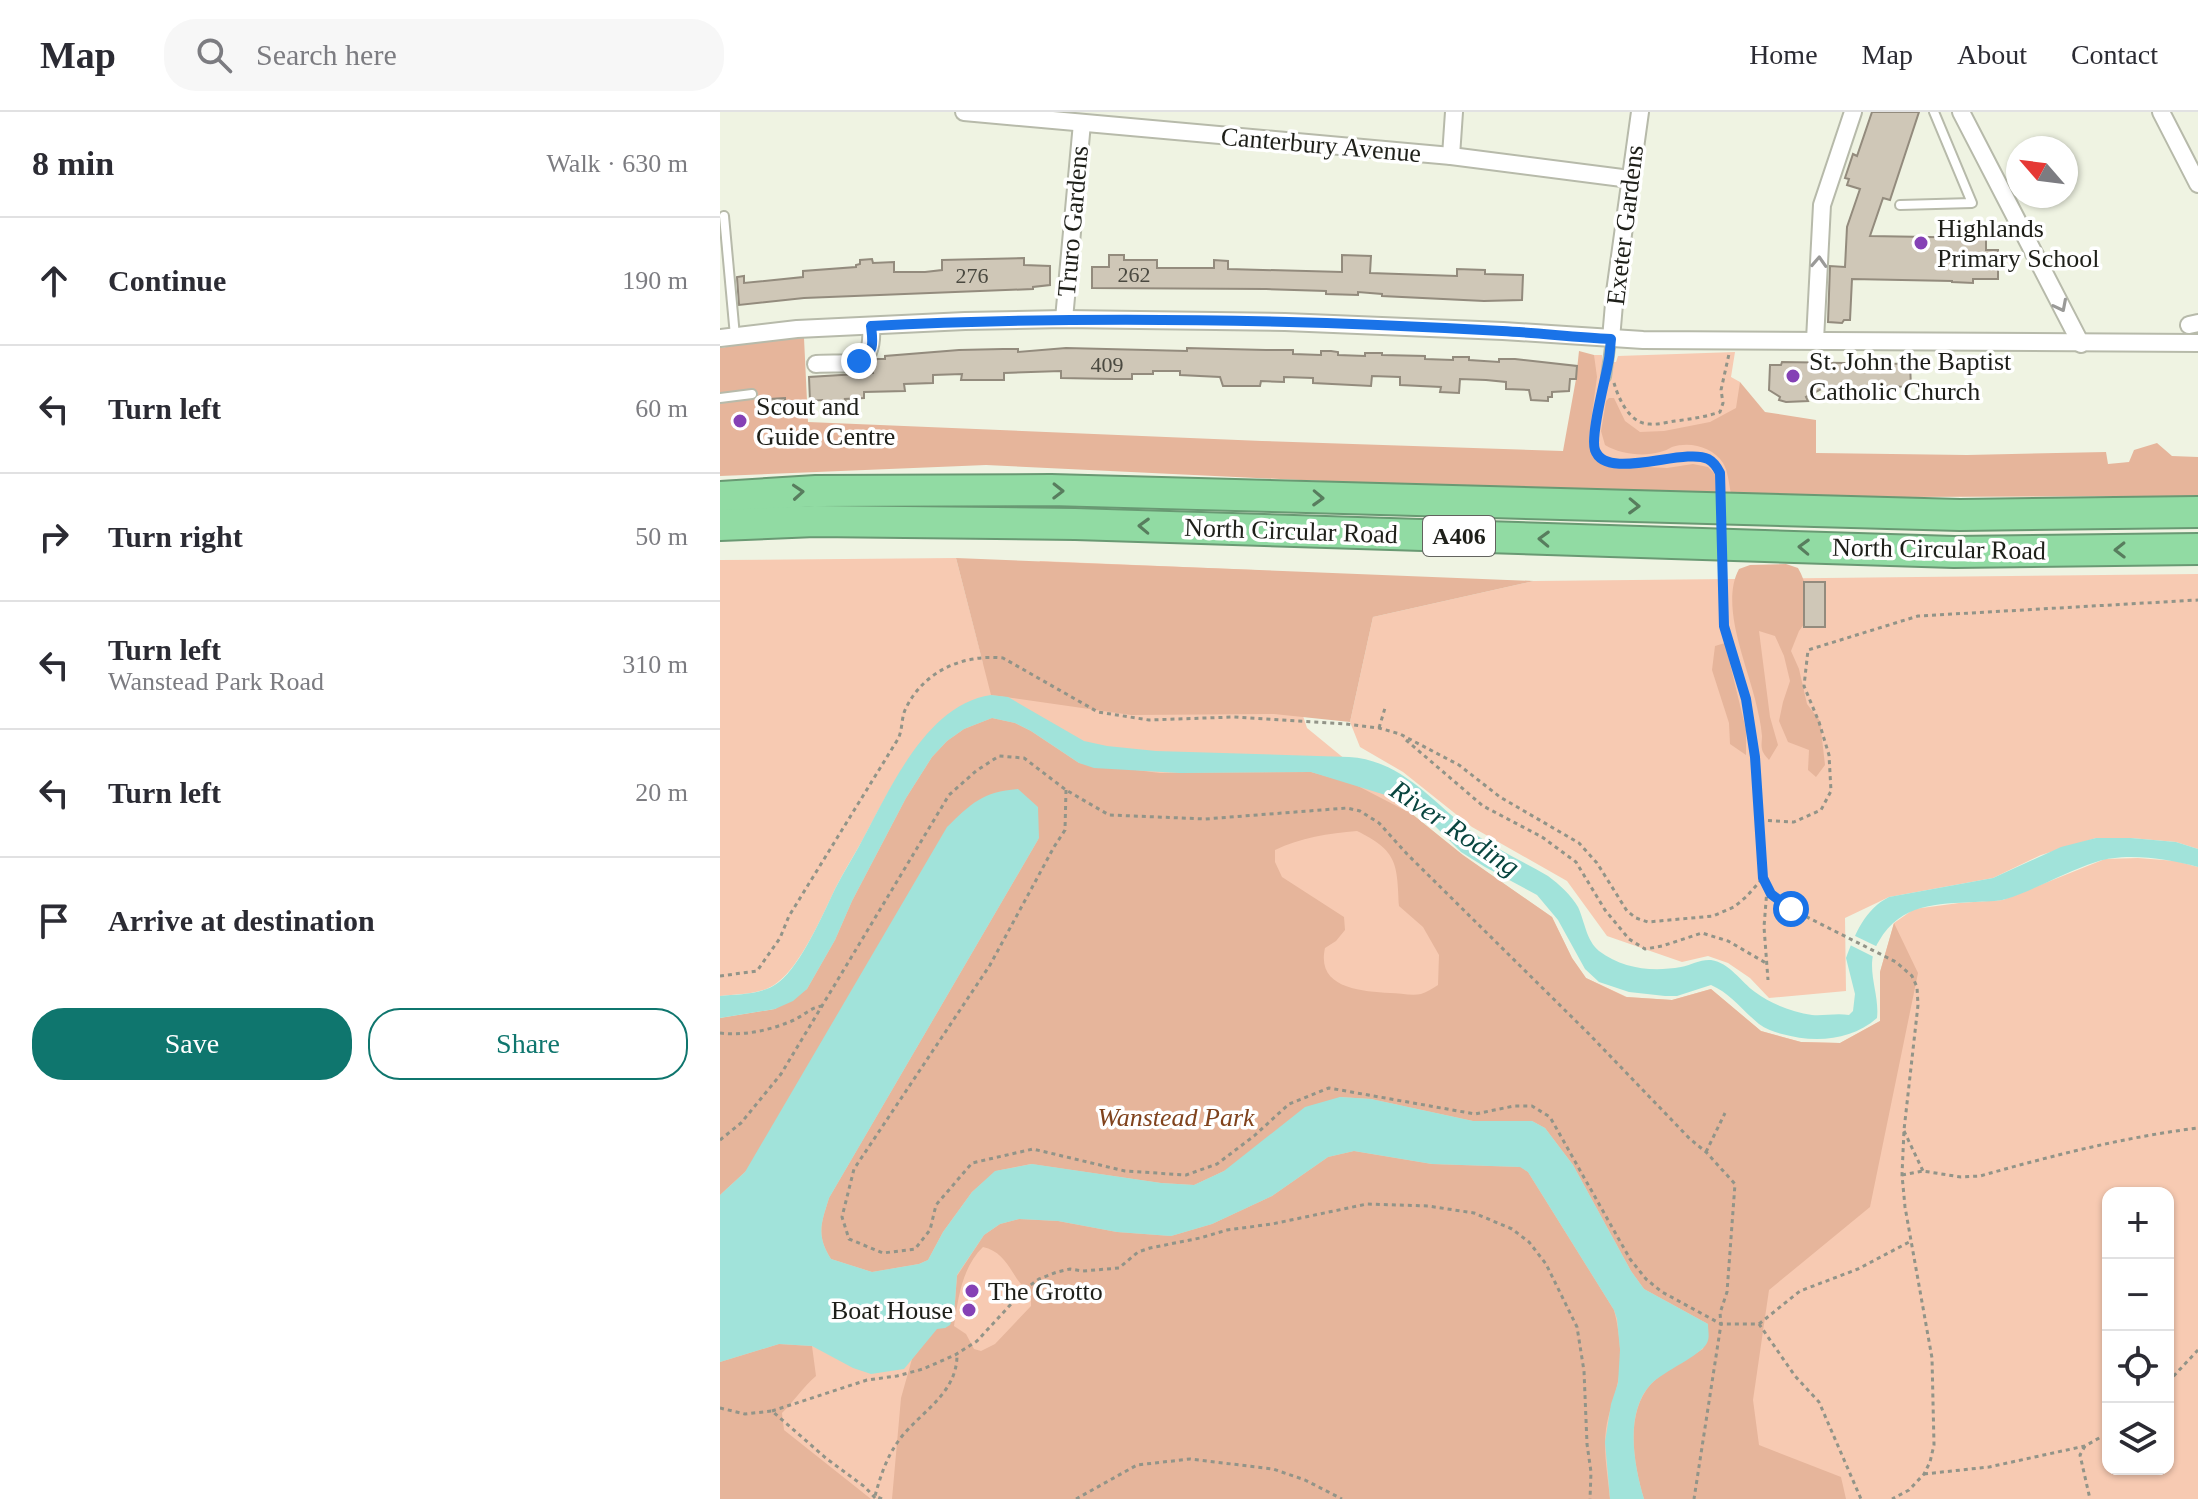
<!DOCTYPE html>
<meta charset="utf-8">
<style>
:root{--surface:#fff;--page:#f7f7f7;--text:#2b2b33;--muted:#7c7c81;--line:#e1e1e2;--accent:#0f766e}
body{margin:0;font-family:Georgia,serif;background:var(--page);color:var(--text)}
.controls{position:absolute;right:24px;bottom:24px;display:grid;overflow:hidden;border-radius:16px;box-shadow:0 2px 6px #0004}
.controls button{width:72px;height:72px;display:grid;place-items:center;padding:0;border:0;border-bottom:2px solid var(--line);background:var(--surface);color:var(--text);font:40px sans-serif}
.compass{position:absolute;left:1286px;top:24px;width:72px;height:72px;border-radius:50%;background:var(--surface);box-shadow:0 2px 6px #0004;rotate:298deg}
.stop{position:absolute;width:24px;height:24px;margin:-18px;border:6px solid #1a73e8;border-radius:50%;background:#fff}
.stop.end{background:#1a73e8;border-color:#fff;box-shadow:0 2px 8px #0008}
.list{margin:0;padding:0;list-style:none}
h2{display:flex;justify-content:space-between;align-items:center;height:104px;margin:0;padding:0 32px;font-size:34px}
h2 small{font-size:26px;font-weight:400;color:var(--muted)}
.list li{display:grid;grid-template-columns:52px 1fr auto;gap:24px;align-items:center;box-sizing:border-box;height:128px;padding:0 32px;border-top:2px solid var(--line)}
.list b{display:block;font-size:30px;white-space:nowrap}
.list p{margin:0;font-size:26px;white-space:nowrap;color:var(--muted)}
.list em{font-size:26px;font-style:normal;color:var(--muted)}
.actions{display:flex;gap:16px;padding:24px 32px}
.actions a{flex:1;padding:18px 0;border:2px solid var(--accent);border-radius:32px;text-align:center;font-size:28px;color:var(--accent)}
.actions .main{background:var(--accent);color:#fff}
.icon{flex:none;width:44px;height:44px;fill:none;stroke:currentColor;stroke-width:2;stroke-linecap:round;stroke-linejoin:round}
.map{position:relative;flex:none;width:1478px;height:1387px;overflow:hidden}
header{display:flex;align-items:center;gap:48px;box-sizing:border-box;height:112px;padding:0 40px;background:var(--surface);border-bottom:2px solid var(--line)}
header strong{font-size:38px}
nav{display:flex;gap:44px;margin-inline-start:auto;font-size:28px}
.search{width:560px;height:72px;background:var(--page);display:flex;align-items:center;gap:20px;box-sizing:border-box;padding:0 28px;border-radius:32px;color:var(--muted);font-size:30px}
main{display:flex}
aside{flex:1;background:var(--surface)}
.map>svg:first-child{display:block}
</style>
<header>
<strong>Map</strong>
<div class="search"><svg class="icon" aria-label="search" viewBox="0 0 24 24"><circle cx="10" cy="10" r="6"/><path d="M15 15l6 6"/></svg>Search here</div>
<nav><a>Home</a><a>Map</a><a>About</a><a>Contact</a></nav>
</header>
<main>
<aside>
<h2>8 min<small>Walk · 630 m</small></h2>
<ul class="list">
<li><svg class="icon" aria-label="ahead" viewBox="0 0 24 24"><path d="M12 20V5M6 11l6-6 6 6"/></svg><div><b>Continue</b></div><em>190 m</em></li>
<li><svg class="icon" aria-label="left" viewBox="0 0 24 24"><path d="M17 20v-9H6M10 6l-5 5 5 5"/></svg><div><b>Turn left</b></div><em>60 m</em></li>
<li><svg class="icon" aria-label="right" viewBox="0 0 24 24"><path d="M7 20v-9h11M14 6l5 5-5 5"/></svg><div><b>Turn right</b></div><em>50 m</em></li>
<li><svg class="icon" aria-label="left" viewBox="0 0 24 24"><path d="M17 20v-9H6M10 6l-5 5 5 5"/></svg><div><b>Turn left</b><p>Wanstead Park Road</p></div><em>310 m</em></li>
<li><svg class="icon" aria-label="left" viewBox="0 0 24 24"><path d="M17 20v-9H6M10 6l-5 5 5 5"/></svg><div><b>Turn left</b></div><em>20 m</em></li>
<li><svg class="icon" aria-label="arrive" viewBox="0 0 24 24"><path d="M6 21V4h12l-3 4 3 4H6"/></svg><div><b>Arrive at destination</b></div></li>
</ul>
<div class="actions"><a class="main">Save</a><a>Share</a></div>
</aside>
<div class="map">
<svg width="1478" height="1387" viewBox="0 0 1478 1387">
<rect width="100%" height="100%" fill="#eff3e2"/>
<!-- green -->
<g fill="#f7cab2" fill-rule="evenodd">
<path d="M1015 240 1011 265 1020 270 1019 327 1011 382 852 381 874 243H882V250H896L898 244Z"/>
<path d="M236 446 263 551 320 449 535 458 587 616 742 743 832 805 852 846 866 866 907 885 952 888 991 877 1041 919 1081 930 1120 931 1160 909V860L1174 811 1194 797 1239 791 1283 788 1385 747 1418 746 1456 749 1478 755V1387H0V906L55 897 227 604C188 637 166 685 142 729 133 745 123 761 115 777 103 803 80 854 58 870 43 883 19 882 0 884V448ZM1388 1081H1448V1357H1388Z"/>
<path d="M1478 462V737L1456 730 1411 726H1376L1321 743 1273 766 1169 785 1125 806 1126 879 1049 886 1030 866 1008 851 988 844 962 850 887 824 847 769 752 715 683 660 640 635 630 610 653 505 814 469Z"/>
</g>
<!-- forest -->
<g fill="#e6b59b" fill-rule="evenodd">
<path d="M84 226 88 310 542 329 843 339 856 267 859 239 874 243 877 265 869 325 872 344 889 353 947 356 973 352 988 355 995 362 996 380 852 381 266 353 0 364V236L56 227Z"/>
<path d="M1020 270 1045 300 1096 308V341L1247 343 1386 340 1388 352 1409 350 1414 338 1437 331 1452 344 1478 345V384L1176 385 1011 382C1009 372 1008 359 1003 351 993 335 970 329 952 335 948 337 945 339 940 340 923 345 900 342 885 333L881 319 886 289 889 286H894L905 309 920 320 944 319 990 310 1016 296Z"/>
<path d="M236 446 814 469 653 505 630 610 554 602 411 603 271 583Z"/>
<path d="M1066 452 1078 456C1087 471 1088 487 1090 504L1079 519 1071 539 1079 557 1087 592 1100 609 1105 653 1096 665 1088 658 1089 638 1068 630 1059 609 1063 590 1070 569 1064 544 1055 524 1039 519 1050 605 1058 633 1049 648C1047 646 1042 640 1042 637 1041 633 1042 629 1042 624 1041 612 1038 599 1035 587 1026 550 1000 492 1019 457L1030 453Z"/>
<path d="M1005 531 1026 618V643L1010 632 1009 611 992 558 995 534Z"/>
<path d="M272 606 295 611 311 619 359 651 440 661 591 660 634 672 692 702 743 743 832 805 852 846 866 866 906 885 952 888 991 877 1041 919 1081 930 1120 931 1160 909V860L1174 811 1198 861 1150 1095 1049 1178 1033 1288 1039 1333 1121 1365 1126 1387H924C914 1353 904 1302 931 1272 944 1258 966 1248 983 1237L988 1212 924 1177 911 1159 853 1053 825 1016 812 1009H753L651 987 620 985 504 1059 474 1073 441 1071 311 1052 276 1059 252 1080 223 1120 208 1148 199 1152 152 1160 111 1147C96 1123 101 1112 109 1086L319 726 25 1060 0 1083V906L55 897 87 877 115 828 132 789 186 686 212 645 227 629 244 617ZM637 719C678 739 677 752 679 794L703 815 719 843 718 873C713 876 707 880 701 882 692 884 679 881 670 881 640 879 596 876 605 836L616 829 625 818 624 805 562 765 555 750V738C580 726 609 721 637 719Z"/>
<path d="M634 1039 712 1052 801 1055 808 1060 894 1198C900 1221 903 1251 897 1274 894 1288 888 1302 886 1317 883 1340 888 1364 890 1387H172L181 1286 192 1247 217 1216H225L234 1203 237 1164 264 1123 280 1112 299 1107 338 1109 397 1120 451 1124 492 1112 552 1084 608 1045ZM263 1135C281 1139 288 1153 297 1167 301 1173 307 1177 311 1182V1194L275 1232 261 1239 254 1237 246 1222 234 1214C238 1187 242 1155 263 1135Z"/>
<path d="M59 1232 92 1234 96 1264C83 1275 74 1289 62 1301L64 1318 151 1387H0V1250Z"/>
</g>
<!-- water -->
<g fill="#a1e3da">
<path d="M271 583 288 585 364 629 387 634 436 639 629 645C680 648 710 687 748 717 772 735 802 749 828 764 839 772 851 783 858 795 865 810 866 828 879 839 903 857 932 860 961 855 971 853 981 847 991 848 1010 851 1021 870 1035 880 1051 892 1072 900 1092 903 1104 904 1116 901 1129 903L1133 899 1135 882 1126 846C1135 822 1145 797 1169 785L1273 766 1341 735 1376 726H1411L1456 730 1478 737V755C1449 747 1405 740 1376 750 1345 760 1317 777 1286 787 1276 790 1265 789 1255 790 1217 792 1181 791 1159 829 1143 854 1160 879 1157 906 1131 929 1094 931 1062 922 1054 920 1046 917 1039 912 1023 899 1010 881 991 873L957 884H945L909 880 879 870 865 857 838 808 817 783 765 755 741 740 709 708 672 685 591 660 460 661 374 656 359 651 311 619 295 611 272 606 244 617 227 629 212 645 186 686 132 789 115 828 87 877 73 889 55 897 0 906V884C19 882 43 883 59 870 81 853 103 802 115 777 124 759 136 741 145 723 172 673 208 592 271 583Z"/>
<path d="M298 677 318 695 319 726 109 1086C101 1112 96 1123 111 1147L152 1160 199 1152 208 1148 223 1120 252 1080 275 1059 312 1052 441 1071 474 1073 504 1059 585 995 620 985 651 987 753 1009H812L825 1016 853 1053 911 1159 924 1177 988 1212C988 1219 990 1225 987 1231 980 1244 944 1259 931 1272 904 1301 914 1353 924 1387H890L885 1330 891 1292 898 1271 900 1238 897 1207 894 1198 808 1060 800 1055 712 1052 634 1039 608 1045 552 1084 492 1112 451 1124 397 1120 338 1109 299 1107 280 1112 264 1123 237 1163 234 1203 230 1213 225 1216 217 1217 184 1257 151 1262 133 1256 92 1234 59 1232 0 1250V1083L25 1060 227 715C252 691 262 680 298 677Z"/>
</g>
<!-- pier -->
<path fill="#eff3e2" d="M1131 822 1160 836 1156 846 1128 832Z"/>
<!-- building -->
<g fill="#cfc7b7" stroke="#938b7d" stroke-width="2">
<path d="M1152 0H1199L1170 88 1163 86 1150 124 1266 126V138H1278V167H1253V171L1232 170V169L1132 167 1130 208H1124L1122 211 1108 210 1110 154 1125 155 1127 115 1140 77 1127 73 1129 67 1125 66 1133 42 1137 44Z"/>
<path d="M389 143H404V148H437V156H494V148L508 149V157L622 160V143L651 144 650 161 737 164V157L765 158V162L803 163 802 188 764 189 662 184V182L638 180V183L606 182V179L546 177 372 176V155H389Z"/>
<path d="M304 146V153L330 154V173L313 175V177L84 186 19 193 17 165 24 164V171L83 165V159L136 155V153L140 152V148L152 147 153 151 174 150V160H205L222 158V148Z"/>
<path d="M346 236 467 239V236L546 238H573V242L601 243V239H611L618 240V243L645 244V241H662V243L705 244V247L733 248V245H749V248L779 250V247H795L857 254 856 267H850L849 279 832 280V285H828V289L811 288 809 278 786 277V270L766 268 740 267 739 281 720 280 721 275 680 273V265L652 264 651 274 593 271V266L564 265V270L541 269 540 274H503L500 265 460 263V259H433V262H412V267H395L341 266V259L284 261V268H241L242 262 213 263V271L184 272 185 279 144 280V286L125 287 126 290 102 291V288L90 289 89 265 153 261 152 253 157 247H165V244L239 238 283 237H298V240Z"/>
<path d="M1062 250 1190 252 1191 275 1156 274V282H1138V279H1123V275H1105L1086 285 1088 289 1066 290 1059 288 1060 285 1049 278 1050 253H1061Z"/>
<path d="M65 286V300H49L50 287Z"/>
<rect x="1084" y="470" width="21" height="45"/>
</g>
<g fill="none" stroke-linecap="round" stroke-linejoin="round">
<defs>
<g id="lane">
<path d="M1180 93 1252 91 1214 0"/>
<path d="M4 104 15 224"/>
<path d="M886 265 891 228"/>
<path d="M0 286 32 282"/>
</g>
<g id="street">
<path d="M244 0 731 44 910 67"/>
<path d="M1241 0 1361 232"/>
<path d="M1441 0 1478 72"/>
<path d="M731 44 734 0"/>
<path d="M344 207 362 11"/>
<path d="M1469 213 1478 211"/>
<path d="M0 226 77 217 245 209 344 207 565 210 783 219 923 228 1478 231"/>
<path d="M891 227 895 180 920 0"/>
<path d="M1095 228 1102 93 1133 0"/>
<path d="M96 252C133 250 154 259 151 214"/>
</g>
<g id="highway">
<path d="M0 385 96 379 331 378 1240 403 1478 400"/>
<path d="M0 413 95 409 355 412 1234 440 1478 437"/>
</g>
</defs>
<!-- lane casing -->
<use href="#lane" stroke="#b7baaa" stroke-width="12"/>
<!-- street casing -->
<use href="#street" stroke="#b7baaa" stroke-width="20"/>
<!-- highway casing -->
<use href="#highway" stroke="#699973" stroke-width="34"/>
<!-- path -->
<g stroke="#929488" stroke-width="3" stroke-dasharray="4 4" stroke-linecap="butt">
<path d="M894 271C899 288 910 312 930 312 938 313 947 310 955 309 971 307 985 305 1000 300L1003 291 1001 278 1009 242"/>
<path d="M883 276 874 332C877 357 915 353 934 350 962 346 996 331 1001 372"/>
<path d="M1002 454 1004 514 1026 587 1035 645 1043 766 1051 782 1071 797 1176 850 1192 864 1197 875 1198 893 1184 1018 1182 1063 1185 1095 1212 1246 1214 1333 1210 1350 1204 1362 1189 1378 1172 1387"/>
<path d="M659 616 665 596"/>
<path d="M686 628 763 694 822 725 856 750 885 798 909 827 925 837 942 834 982 821 1008 829 1046 851"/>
<path d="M346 678 345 718 334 735 270 853 134 1057 122 1105 129 1127 163 1141 195 1137 210 1118 216 1093 252 1051 313 1037 405 1059 466 1063 497 1052 534 1024 569 992 609 976 755 1002 794 994H812L830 1005 910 1147 926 1167 942 1180 1001 1212H1039L1075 1264 1099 1290 1141 1387"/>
<path d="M1040 708 1074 710 1101 698 1111 679 1109 643 1099 610 1084 574 1088 538 1198 504 1478 488"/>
<path d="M1047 777 1044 815 1048 868"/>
<path d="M0 864 37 859 60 826 69 804 178 627C183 617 181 605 186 596 204 559 243 542 283 546L378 600 429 608 513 605 626 612 659 616 680 622 739 653 780 685 859 731 877 751 907 799 916 806 928 810 993 804 1014 795 1026 785 1043 766"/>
<path d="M0 921C25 924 51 918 74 908 84 903 92 895 102 894"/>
<path d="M1184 1019 1203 1059"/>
<path d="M0 1028 21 1011 61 962 229 683 256 659 279 644 304 646 346 678 389 703 485 707 627 696 640 699 659 711 687 742 869 922 970 1027 986 1040 1015 1072 1007 1180 1000 1201 1001 1212 974 1387"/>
<path d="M986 1040 1005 1001"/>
<path d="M1182 1063 1203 1059 1241 1065 1260 1064C1331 1044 1404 1025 1478 1016"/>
<path d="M1039 1212 1080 1179 1138 1157 1191 1129"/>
<path d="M1448 1270 1478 1238"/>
<path d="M0 1296 25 1302 52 1299 107 1347 145 1375 156 1387"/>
<path d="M52 1299 147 1268 177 1264 203 1257 235 1243 257 1229 305 1177 319 1167 337 1160 350 1157 363 1159 399 1156 418 1140 430 1136 480 1126 507 1118 552 1112 647 1092 708 1094 754 1101 792 1117 809 1130 826 1152 857 1215 864 1259 867 1332 871 1360 870 1387"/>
<path d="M1365 1334 1360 1343 1370 1387"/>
<path d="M1204 1362 1269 1355 1365 1334 1388 1321"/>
<path d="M162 1387 155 1384C161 1362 168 1341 183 1323 204 1298 237 1280 237 1243"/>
<path d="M356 1387 417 1353 470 1347 553 1357 585 1368 622 1387"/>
</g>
<!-- lane -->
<use href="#lane" stroke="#fff" stroke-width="8"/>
<!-- street -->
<use href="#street" stroke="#fff" stroke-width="16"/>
<!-- highway -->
<use href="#highway" stroke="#91dba3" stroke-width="30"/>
<!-- path-bridge -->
<path stroke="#929488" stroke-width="3" stroke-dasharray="4 4" stroke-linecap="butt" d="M1001 372 1002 454"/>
</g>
<!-- one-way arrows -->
<defs><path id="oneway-chevron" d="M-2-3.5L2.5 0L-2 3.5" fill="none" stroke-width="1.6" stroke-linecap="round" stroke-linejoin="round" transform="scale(2)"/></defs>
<g stroke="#9a9a98">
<use href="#oneway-chevron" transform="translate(1099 150) rotate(-87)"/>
<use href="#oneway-chevron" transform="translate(1341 194) rotate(63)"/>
</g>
<g stroke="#587d5e">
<use href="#oneway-chevron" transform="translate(338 379) rotate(1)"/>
<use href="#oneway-chevron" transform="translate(78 380) rotate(-4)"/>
<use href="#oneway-chevron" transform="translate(598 386) rotate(2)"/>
<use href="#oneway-chevron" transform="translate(914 394) rotate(2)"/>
<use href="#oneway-chevron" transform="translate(424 414) rotate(-178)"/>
<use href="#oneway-chevron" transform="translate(824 427) rotate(-178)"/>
<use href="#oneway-chevron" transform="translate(1084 435) rotate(-178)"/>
<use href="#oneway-chevron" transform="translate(1400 438) rotate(179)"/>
</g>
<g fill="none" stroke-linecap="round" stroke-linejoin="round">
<!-- route -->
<path stroke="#1a73e8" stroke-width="10" d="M139 249C155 240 153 231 151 214 361 203 572 207 782 219 818 221 854 225 891 227 890 235 890 244 888 252 885 269 870 324 875 338 886 370 964 335 988 347 994 350 997 355 1000 361L1004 514 1026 587 1035 645 1043 766 1051 782 1071 797"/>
</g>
<!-- markers -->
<g fill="#8541b5" stroke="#fff" stroke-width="3">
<circle cx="1201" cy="131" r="8"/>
<circle cx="1073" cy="264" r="8"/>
<circle cx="20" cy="309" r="8"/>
<circle cx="252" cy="1179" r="8"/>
<circle cx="249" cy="1198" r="8"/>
</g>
<g text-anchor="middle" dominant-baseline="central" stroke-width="7" stroke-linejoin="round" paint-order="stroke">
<!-- number labels -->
<g font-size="22" fill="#4a4940">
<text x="414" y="162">262</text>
<text x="252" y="163">276</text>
<text x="387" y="252">409</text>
</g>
<!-- shield labels -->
<rect fill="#fff" stroke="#62625e" stroke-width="2" x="703" y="404" width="72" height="40" rx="6"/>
<g font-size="24" font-weight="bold" fill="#1e1f19">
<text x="739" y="424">A406</text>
</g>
<!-- street labels -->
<g font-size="26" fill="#1e1f19" stroke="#fff">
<text transform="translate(601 33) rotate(5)">Canterbury Avenue</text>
<text transform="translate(353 109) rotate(-85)">Truro Gardens</text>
<text transform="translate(905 113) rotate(-83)">Exeter Gardens</text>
<text transform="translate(571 419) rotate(2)">North Circular Road</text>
<text transform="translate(1219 437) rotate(1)">North Circular Road</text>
</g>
<!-- poi labels -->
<g font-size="26" fill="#1e1f19" stroke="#fff" text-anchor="start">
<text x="1217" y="116">Highlands<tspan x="1217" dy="30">Primary School</tspan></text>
<text x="1089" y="249">St. John the Baptist<tspan x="1089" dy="30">Catholic Church</tspan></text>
<text x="36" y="294">Scout and<tspan x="36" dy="30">Guide Centre</tspan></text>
<text x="268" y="1179">The Grotto</text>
<text x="233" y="1198" text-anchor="end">Boat House</text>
</g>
<!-- park labels -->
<g font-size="26" font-style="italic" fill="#80431d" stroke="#fff">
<text x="456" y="1005">Wanstead Park</text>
</g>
<!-- water labels -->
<g font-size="28" font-style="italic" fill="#08453f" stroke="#fff">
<text transform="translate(735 716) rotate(34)">River Roding</text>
</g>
</g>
</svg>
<div class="controls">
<button>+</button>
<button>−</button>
<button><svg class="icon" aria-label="locate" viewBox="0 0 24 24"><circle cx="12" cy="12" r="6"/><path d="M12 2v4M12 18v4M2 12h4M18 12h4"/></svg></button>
<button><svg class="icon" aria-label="layers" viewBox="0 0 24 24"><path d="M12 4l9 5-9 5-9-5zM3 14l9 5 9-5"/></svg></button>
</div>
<svg class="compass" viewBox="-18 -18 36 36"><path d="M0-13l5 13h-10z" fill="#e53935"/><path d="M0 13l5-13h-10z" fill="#7c7c81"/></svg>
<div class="stop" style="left:1071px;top:797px"></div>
<div class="stop end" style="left:139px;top:249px"></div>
</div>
</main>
